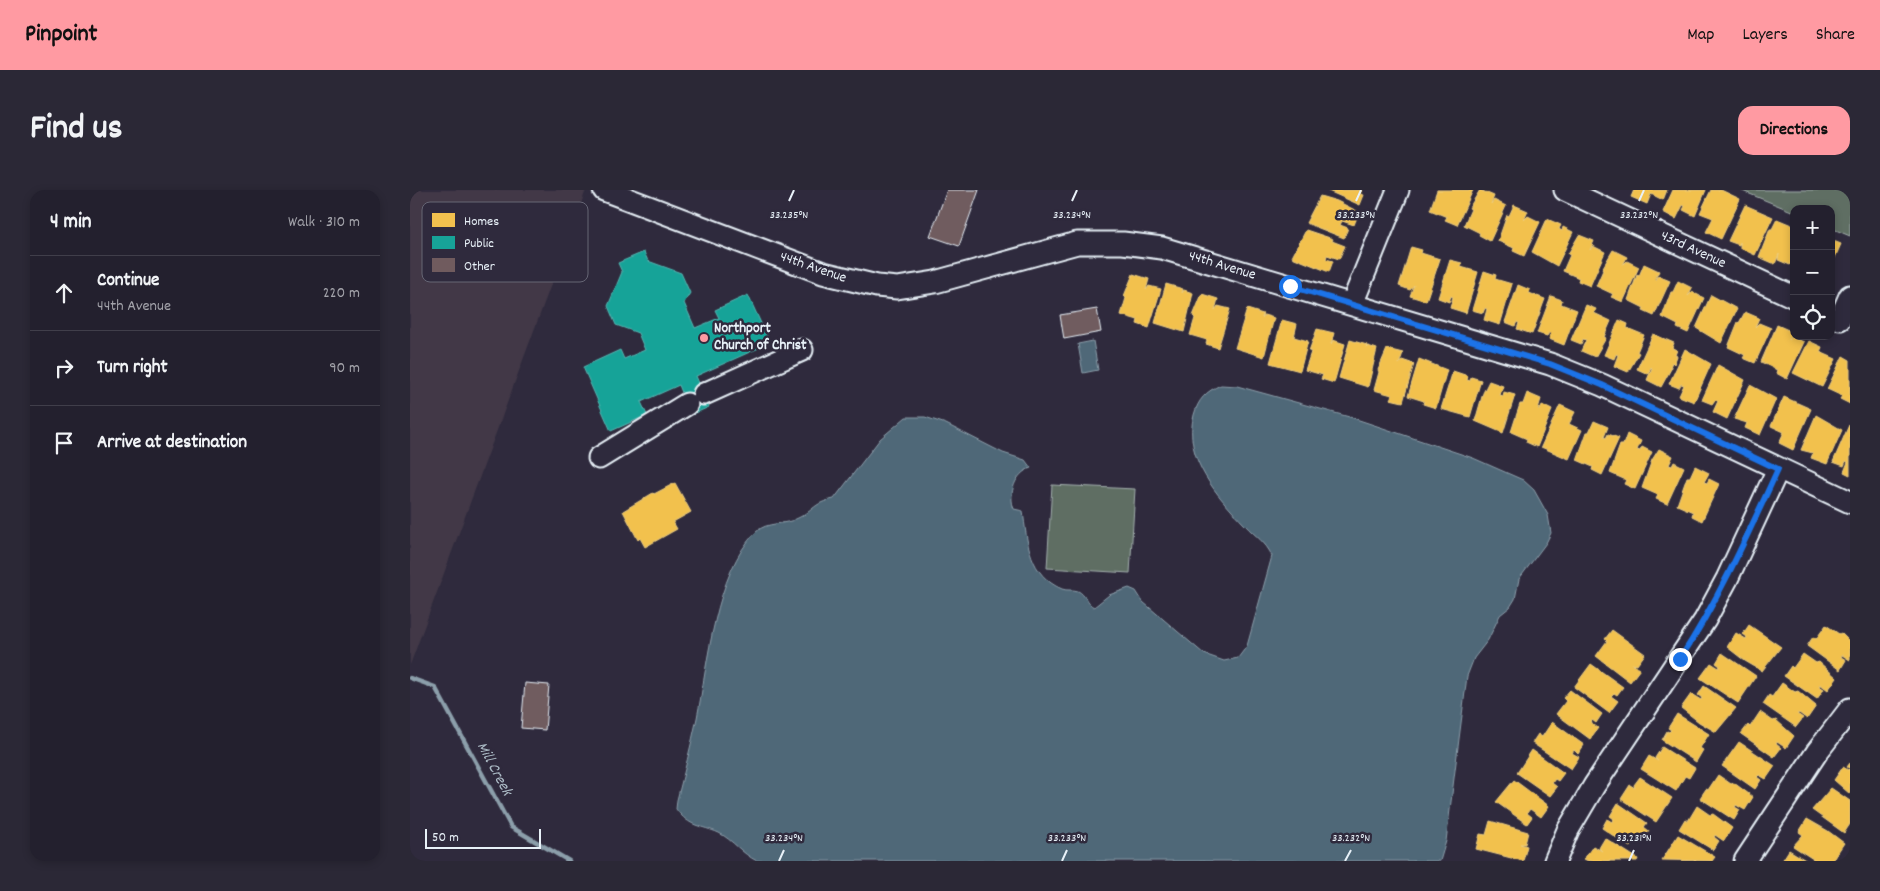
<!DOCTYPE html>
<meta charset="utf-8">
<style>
:root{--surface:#23202e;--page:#2b2836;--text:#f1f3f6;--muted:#a3a3aa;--line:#403e4a;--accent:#ff9aa2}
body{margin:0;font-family:Dekko,sans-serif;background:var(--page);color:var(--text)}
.controls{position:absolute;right:15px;top:15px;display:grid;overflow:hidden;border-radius:10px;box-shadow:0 2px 8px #0003}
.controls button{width:45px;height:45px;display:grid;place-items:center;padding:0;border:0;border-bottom:1px solid var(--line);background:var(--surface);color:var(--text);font:25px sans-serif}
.scale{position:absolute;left:15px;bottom:12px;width:116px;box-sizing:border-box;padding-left:5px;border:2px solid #e8f1f8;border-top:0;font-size:14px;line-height:18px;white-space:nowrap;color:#e8f1f8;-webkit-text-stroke:4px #2f2a3d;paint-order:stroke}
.stop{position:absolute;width:15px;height:15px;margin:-11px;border:4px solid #1a73e8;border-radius:50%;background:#fff}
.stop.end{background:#1a73e8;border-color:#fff;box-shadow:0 1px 5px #0008}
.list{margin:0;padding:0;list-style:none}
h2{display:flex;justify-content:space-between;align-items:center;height:65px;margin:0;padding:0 20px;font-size:21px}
h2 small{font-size:16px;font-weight:400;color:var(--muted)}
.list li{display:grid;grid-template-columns:32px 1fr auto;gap:15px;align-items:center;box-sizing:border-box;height:75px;padding:0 20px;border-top:1px solid var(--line)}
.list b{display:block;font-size:19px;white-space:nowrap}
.list p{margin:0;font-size:16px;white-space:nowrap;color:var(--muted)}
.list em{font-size:16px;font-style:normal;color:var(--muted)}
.icon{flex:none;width:28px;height:28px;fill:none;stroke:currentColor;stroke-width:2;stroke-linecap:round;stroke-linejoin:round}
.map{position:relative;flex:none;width:1440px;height:671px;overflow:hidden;border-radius:15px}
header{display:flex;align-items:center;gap:30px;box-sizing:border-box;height:70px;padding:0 25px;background:var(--accent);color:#111}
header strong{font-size:24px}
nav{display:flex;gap:28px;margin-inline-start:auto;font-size:18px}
.intro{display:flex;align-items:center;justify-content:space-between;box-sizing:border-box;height:120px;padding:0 30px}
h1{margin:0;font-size:35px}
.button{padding:12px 22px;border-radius:15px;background:var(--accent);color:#111;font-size:18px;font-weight:700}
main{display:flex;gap:30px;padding:0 30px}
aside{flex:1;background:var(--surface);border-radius:15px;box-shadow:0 2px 8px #0003}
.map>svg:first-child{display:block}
</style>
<header>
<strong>Pinpoint</strong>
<nav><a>Map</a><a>Layers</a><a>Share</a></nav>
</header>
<div class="intro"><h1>Find us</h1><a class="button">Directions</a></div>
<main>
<aside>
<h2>4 min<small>Walk · 310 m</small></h2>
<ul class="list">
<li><svg class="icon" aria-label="ahead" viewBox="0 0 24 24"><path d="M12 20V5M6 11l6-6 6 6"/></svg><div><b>Continue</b><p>44th Avenue</p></div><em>220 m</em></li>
<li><svg class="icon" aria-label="right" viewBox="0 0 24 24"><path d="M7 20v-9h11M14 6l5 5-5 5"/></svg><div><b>Turn right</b></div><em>90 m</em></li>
<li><svg class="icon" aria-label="arrive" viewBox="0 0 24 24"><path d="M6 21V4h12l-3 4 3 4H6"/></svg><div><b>Arrive at destination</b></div></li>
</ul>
</aside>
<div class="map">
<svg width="1440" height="671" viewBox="0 0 1440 671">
<rect width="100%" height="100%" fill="#2f2a3d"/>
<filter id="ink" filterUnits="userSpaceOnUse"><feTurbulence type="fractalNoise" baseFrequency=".02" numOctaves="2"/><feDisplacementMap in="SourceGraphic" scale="10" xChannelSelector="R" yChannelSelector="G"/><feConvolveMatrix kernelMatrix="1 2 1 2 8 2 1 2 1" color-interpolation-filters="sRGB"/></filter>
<g filter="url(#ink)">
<!-- built -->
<path fill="#423947" d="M0 0H176L0 475Z"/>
<!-- green -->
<g fill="#5f6e64" stroke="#a4b0ae">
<path d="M1330 0H1440V46L1421 38V19H1384V22Z"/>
<path d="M642 295 725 299 720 383 637 378Z"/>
</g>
<!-- water -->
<g fill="#4f6878" stroke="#8c9fab">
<path d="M683 151 688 180 673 183 668 154Z"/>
<path d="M811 195 827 196 943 228 1063 268 1113 290 1124 300 1138 325 1141 343 1136 353 1109 389 1105 409 1100 417 1090 425 1078 450 1064 468 1057 486 1036 651 1030 671H347C332 664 323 650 309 643 291 635 280 638 266 619L267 610C274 583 281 556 287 528 298 474 305 383 346 342 357 331 374 336 388 328 405 320 403 313 424 309L470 249 496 227H515L536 234 593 263 615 270 621 278C605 283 598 304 604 319L613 321C617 352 619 385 652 399 657 401 663 399 668 401 675 404 677 414 684 417L699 405 719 398 726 401 733 412 794 464 814 471 828 468 837 456 862 366C856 352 845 346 835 335 808 307 772 267 784 225 788 210 796 201 811 195Z"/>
</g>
<!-- homes -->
<g fill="#f2c14e" stroke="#efcf81">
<path d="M916 0H952L950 4 954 5 950 15Z"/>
<path d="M1027 0H1063L1047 35 1035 30 1037 27 1020 20Z"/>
<path d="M1070 0 1084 6 1081 14 1084 10 1096 16 1080 51 1069 45 1070 43 1054 35 1061 19 1059 18Z"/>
<path d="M1224 0H1257L1253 10 1241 4 1237 14 1221 7Z"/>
<path d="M1263 0H1296L1285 26 1273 20 1275 16 1273 15 1266 29 1253 22Z"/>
<path d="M1301 0H1311L1330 9 1311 49 1296 42 1303 28 1290 23Z"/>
<path d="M910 6 927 11 949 22 944 35 932 31 930 35 938 38 934 48 896 33Z"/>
<path d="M1104 15 1118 21 1114 30 1118 26 1130 32 1114 66 1103 61 1104 58 1088 51 1097 25 1099 26Z"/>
<path d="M1335 15 1363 27 1345 65 1330 58V52L1329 55 1318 51Z"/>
<path d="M1137 29 1151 35 1149 39 1152 41 1153 37 1163 42 1147 76 1122 62Z"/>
<path d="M1367 29 1384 36V67L1380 75 1368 70 1369 64 1365 74 1349 67 1360 39H1362Z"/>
<path d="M896 40 923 49 922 51 935 56 929 69 917 65 916 69 923 71 919 82 882 67Z"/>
<path d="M1169 45 1184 51 1180 60 1183 56 1195 62 1180 96 1168 91 1169 88 1153 81 1160 65 1158 64Z"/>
<path d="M1421 50 1431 54 1421 77Z"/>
<path d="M1001 57 1012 60 1011 63 1030 69 1016 111 1000 106 1004 95 1000 100 989 96Z"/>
<path d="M1203 60 1217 67 1213 75 1217 71 1229 77 1213 112 1201 107 1203 104 1186 96 1193 80 1192 79Z"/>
<path d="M1040 70 1052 73 1051 77 1068 82 1056 123 1040 118 1043 107 1041 106 1039 112 1028 108Z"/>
<path d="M1234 74 1249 81 1245 89 1246 90 1248 86 1260 91 1244 126 1233 121 1234 118 1218 110 1227 85 1229 86Z"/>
<path d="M1074 81 1086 85 1085 89 1102 94 1090 135 1074 130 1077 119 1075 118 1073 123 1062 120Z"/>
<path d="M723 84 739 89 736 100 739 96 751 99 739 138 727 134 728 130 711 125 716 108 714 106Z"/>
<path d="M1268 91 1282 98 1278 106 1282 102 1294 108 1278 143 1267 138 1268 135 1252 127 1261 102H1263Z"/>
<path d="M756 94 773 99 772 103 774 100 783 103 774 142 745 133Z"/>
<path d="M1108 95 1120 100 1119 103 1135 109 1122 144 1107 139 1109 133 1107 132 1105 136 1095 132Z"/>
<path d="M792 104 808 109 805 120 808 116 820 119 808 158 796 154 797 150 780 145 785 128 783 126Z"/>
<path d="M1301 105 1327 119 1311 153 1286 138Z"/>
<path d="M1141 106 1152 110 1151 114 1167 120 1154 155 1139 149 1141 143H1139L1137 146 1127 143Z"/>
<path d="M1176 115 1186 119 1184 123 1201 131 1194 147 1196 148 1185 167 1171 161 1176 150 1173 149 1171 154 1161 150Z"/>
<path d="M837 119 853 124 852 128 854 125 864 128 854 167 825 158Z"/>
<path d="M1335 122 1349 128 1345 137 1349 133 1361 138 1345 173 1333 168 1335 165 1318 157 1328 132 1329 133Z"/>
<path d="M872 130 887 134 884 147 898 151 890 181 860 173Z"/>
<path d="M1209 130 1218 134 1217 138 1234 145 1227 162 1229 163 1218 182 1204 176 1208 165 1206 164 1204 169 1194 165Z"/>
<path d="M1367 135 1383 142 1379 150 1382 147 1394 152 1377 189 1366 183 1367 180 1351 172Z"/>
<path d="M907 139 924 143 921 154 923 150 935 154 924 193 911 189 913 185 895 180 901 162 899 161Z"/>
<path d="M1243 144 1264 153 1262 158 1267 160 1265 165 1267 166 1264 174 1262 172 1260 177H1262L1251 197 1237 190 1242 178 1241 177 1238 184 1227 179Z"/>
<path d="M940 150 957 155 956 158 958 156 967 159 958 197 929 188Z"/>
<path d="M1399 151 1412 157 1410 162 1426 169 1412 197 1383 183Z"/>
<path d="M977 159 993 163 989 174 992 170 1004 174 993 212 980 209 982 205 964 200 969 182 968 180Z"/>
<path d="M1275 159 1301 174 1284 212 1269 206 1274 195 1271 194 1269 198 1259 194Z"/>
<path d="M1433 166 1440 170V214L1430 209 1432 206 1417 199Z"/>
<path d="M1009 169 1037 180 1026 218 1013 214 1014 211 998 206Z"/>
<path d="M1308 175 1335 190 1317 229 1303 222 1308 211 1305 210 1302 214 1292 210Z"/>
<path d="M1043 181 1058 186 1057 190 1060 191 1061 187 1071 190 1060 227 1031 219Z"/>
<path d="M1079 191 1093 196 1090 205 1093 206 1094 202 1105 205 1093 243 1065 231 1073 203Z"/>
<path d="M1340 195 1366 209 1350 245 1335 238 1337 233 1324 229Z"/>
<path d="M1117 203 1131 209 1128 219 1130 220 1132 215 1142 220 1127 257 1116 252 1117 249 1101 242 1110 214H1113Z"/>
<path d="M1374 207 1401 219 1383 260 1369 253 1374 242 1361 236Z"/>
<path d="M1150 215 1165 222 1159 234 1172 240 1159 269 1131 257Z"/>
<path d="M1406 225 1432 240 1417 274 1401 268 1403 263 1391 260Z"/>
<path d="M1184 231 1198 237 1194 247 1196 248 1198 244 1209 248 1192 285 1182 280 1183 277 1167 270 1177 242H1179Z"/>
<path d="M1439 235 1440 236V285L1434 282 1438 272 1436 271 1434 276 1423 272Z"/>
<path d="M1217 244 1231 251 1227 260 1230 261 1232 257 1242 262 1225 299 1214 294 1216 290 1200 283 1210 255H1213Z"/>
<path d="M1249 259 1263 266 1259 275 1262 276 1264 272 1274 277 1257 314 1246 309 1248 305 1232 298 1242 270Z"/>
<path d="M1285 276 1299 283 1294 292 1297 293 1299 289 1309 294 1292 331 1282 326 1283 322 1267 315 1277 287H1280Z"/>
<path d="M265 293 281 322 263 332 267 339 235 357 230 348 228 350 213 321 243 303 244 304Z"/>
<path d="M1339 435 1371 457 1352 481 1335 471 1317 457 1326 443 1336 449 1337 447 1333 444Z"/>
<path d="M1416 435 1429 444 1431 443 1440 452V470L1432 465 1431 467 1436 470 1430 480 1397 456 1403 447 1406 449Z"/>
<path d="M1202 440 1235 464 1227 475 1222 474 1230 479 1220 492 1186 466 1197 451 1195 449Z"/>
<path d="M1312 463 1346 486 1328 513 1290 488 1301 473 1309 478 1310 476 1306 473Z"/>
<path d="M1393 464 1406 473 1409 472 1427 488 1418 500 1410 494 1409 496 1414 499 1407 509 1374 486 1381 476 1383 478Z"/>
<path d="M1181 474 1213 497 1207 505 1204 503 1201 506 1208 511 1199 523 1164 497Z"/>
<path d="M1372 493 1385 502 1388 501 1406 516 1397 529 1389 523 1387 524 1393 528 1386 537 1353 514 1359 505 1362 507Z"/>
<path d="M1294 496 1326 518 1306 542 1289 532 1271 518 1281 504 1291 510 1292 508 1288 505Z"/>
<path d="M1160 500 1192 524 1186 533 1182 530 1180 532 1188 538 1180 549 1146 524 1156 511 1153 508Z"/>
<path d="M1350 522 1363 531 1366 530 1384 546 1376 558 1367 552 1366 554 1371 558 1364 567 1331 544 1338 535 1340 537Z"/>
<path d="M1267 524 1299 544 1290 558 1293 560 1286 572 1252 550 1257 541 1259 542 1261 540 1258 538Z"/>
<path d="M1142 532 1174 555 1168 564 1164 560 1162 563 1169 567 1161 579 1122 553 1128 544 1132 547Z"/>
<path d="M1329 552 1365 576 1356 589 1349 585 1347 587 1351 590 1345 599 1312 576Z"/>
<path d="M1252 557 1285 578 1279 588 1275 586 1266 601 1231 579 1239 566 1248 571 1245 568Z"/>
<path d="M1122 560 1154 583 1148 591 1145 589 1142 593 1147 597 1140 606 1107 583Z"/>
<path d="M1440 573V604L1424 590 1433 577 1438 580 1440 578 1437 577Z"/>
<path d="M1308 585 1321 594 1324 593 1343 607 1335 620 1326 615 1325 617 1330 620 1324 630 1290 608 1296 599 1298 600Z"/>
<path d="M1230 587 1262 608 1246 632 1211 609 1220 595 1225 598 1224 595Z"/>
<path d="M1104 590 1139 616 1131 627 1120 619 1117 623 1122 627 1117 634 1086 612Z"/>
<path d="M1421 598 1440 611V634L1434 643 1402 620Z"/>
<path d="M1208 613 1237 633 1234 637 1239 641 1231 653 1225 649 1220 657 1192 638 1197 629 1202 632 1204 629 1200 626Z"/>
<path d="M1287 616 1300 625 1303 624 1322 638 1314 651 1305 645 1304 647 1309 651 1303 660 1269 639 1275 629 1278 631Z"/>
<path d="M1397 629 1418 641 1434 653 1422 671H1406L1383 656 1393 645 1389 642Z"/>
<path d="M1080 631 1118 642 1115 654H1110L1117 656 1113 671 1066 659 1070 644 1076 645Z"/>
<path d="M1268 645 1305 667 1302 671 1252 670Z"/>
<path d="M1195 648 1228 669 1227 671H1178L1174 669 1183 656 1192 661 1189 658Z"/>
<path d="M1379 660 1397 671H1372Z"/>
</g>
<!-- public -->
<path fill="#17a398" stroke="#56bab5" d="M234 62 238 71 271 83 280 103 274 113 285 138 309 128 305 120 338 105 360 153 286 186 299 217 281 225 269 195 231 212 237 225 201 241 173 177 210 160 214 169 235 160 228 143 206 135 198 116 212 82 208 73Z"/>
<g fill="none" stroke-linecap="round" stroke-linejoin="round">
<!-- stream -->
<path stroke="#8c9fab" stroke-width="4.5" d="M0 488 25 497 101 637 159 671"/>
</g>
<!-- building -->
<g fill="#705b5e" stroke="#e8f1f8">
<path d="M537 0H569L549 56 520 46Z"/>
<path d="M687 119 691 142 654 149 650 125Z"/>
<path d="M115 493 139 495 135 540 111 538Z"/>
</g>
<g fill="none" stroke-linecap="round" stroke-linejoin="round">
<defs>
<g id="minor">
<path d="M194 0 413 83 467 96 487 98 525 92 667 53H713L752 58 1140 174 1192 195 1440 312"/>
<path d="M1155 0 1384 107"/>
<path d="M942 114 988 0"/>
<path d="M1430 129 1440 106"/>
<path d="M294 204 392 160"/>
<path d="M189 268 277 214"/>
<path d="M1145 671 1158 640 1184 596 1295 430 1317 389 1368 279"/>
<path d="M1335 671 1407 562 1440 519"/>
</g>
</defs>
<!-- minor casing -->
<use href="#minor" stroke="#e8f1f8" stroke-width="25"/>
<!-- minor -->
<use href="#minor" stroke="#2f2a3d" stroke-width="21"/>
</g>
</g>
<g fill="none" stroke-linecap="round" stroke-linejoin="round" filter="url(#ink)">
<!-- route -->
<path stroke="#1a73e8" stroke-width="6" d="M880 96 1140 174 1192 195 1368 279C1338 344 1309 409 1270 469"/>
</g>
<!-- ticks -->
<path fill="none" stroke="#e8f1f8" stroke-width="2" d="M379 11 384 0M662 11 667 0M946 11 951 0M1229 11 1234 0M369 671 374 660M652 671 657 660M935 671 941 660M1219 671 1224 660"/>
<!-- markers -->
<circle fill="#ff9aa2" stroke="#2f2a3d" stroke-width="2" cx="294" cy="148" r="5"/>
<g text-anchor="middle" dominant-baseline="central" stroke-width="5" stroke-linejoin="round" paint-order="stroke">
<!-- street labels -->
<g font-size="15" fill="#e8f1f8" stroke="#2f2a3d">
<text transform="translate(1283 60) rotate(25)">43rd Avenue</text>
<text transform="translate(812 76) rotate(17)">44th Avenue</text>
<text transform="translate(403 78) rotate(19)">44th Avenue</text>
</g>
<!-- poi labels -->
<g font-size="15" font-weight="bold" fill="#e8f1f8" stroke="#2f2a3d" text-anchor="start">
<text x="304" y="139">Northport<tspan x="304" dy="17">Church of Christ</tspan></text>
</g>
<!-- water labels -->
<g font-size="16" font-style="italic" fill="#abbac5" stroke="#2f2a3d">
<text transform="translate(84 579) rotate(62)">Mill Creek</text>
</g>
</g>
<!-- legend -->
<rect x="12" y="12" width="166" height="80" rx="8" fill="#2f2a3d" stroke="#666675" stroke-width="1"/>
<rect x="22" y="23" width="23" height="14" fill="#f2c14e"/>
<rect x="22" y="46" width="23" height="13" fill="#17a398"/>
<rect x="22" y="68" width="23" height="14" fill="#705b5e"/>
<g font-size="14" fill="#e8f1f8">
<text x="54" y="35">Homes</text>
<text x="54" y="57">Public</text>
<text x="54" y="80">Other</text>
</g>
<g font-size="12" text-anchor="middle" fill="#e8f1f8" stroke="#2f2a3d" stroke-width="5" stroke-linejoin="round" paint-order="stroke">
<text x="379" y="28">33.235°N</text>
<text x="946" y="28">33.233°N</text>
<text x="662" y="28">33.234°N</text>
<text x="1229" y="28">33.232°N</text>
<text x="374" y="651">33.234°N</text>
<text x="657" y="651">33.233°N</text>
<text x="941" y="651">33.232°N</text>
<text x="1224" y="651">33.231°N</text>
</g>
</svg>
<div class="controls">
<button>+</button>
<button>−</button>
<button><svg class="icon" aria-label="locate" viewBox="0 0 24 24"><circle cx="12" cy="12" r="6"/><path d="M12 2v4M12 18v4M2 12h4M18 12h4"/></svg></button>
</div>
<div class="scale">50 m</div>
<div class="stop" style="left:880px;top:96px"></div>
<div class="stop end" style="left:1270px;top:469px"></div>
</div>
</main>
